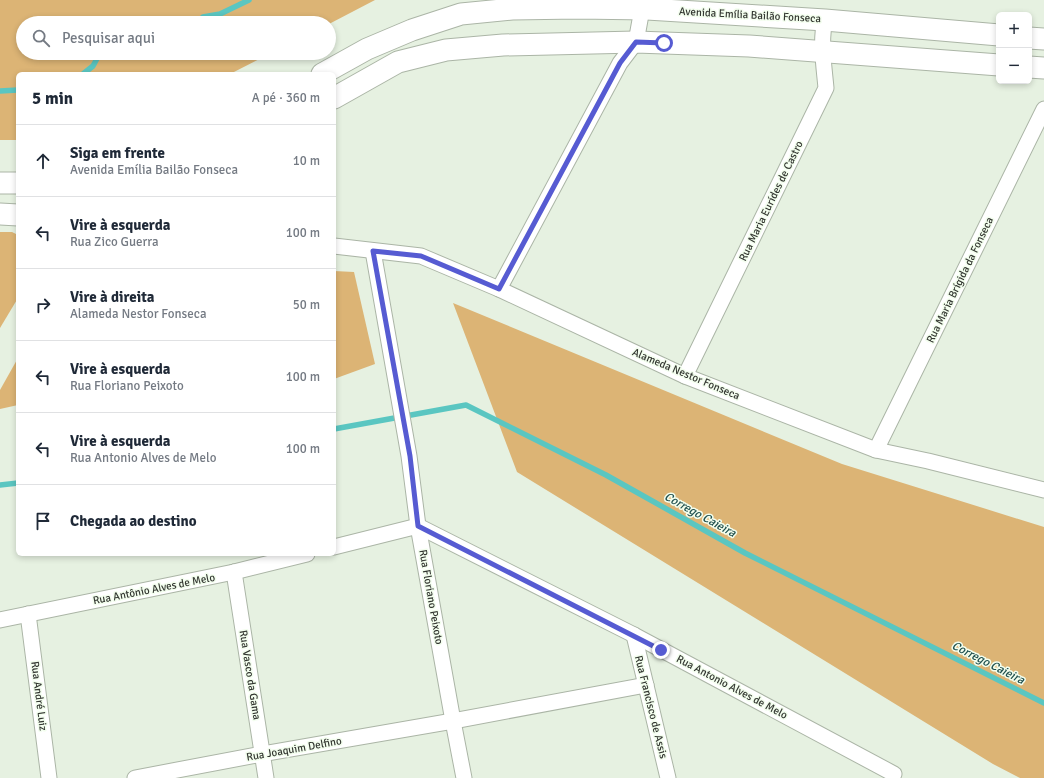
<!DOCTYPE html>
<html lang="pt">
<meta charset="utf-8">
<style>
:root{--surface:#fff;--page:#f6f6f7;--text:#1f2937;--muted:#747a83;--line:#e0e1e3}
body{margin:0;font-family:Signika,sans-serif;background:var(--page);color:var(--text)}
.controls{position:absolute;right:12px;top:12px;display:grid;overflow:hidden;border-radius:6px;box-shadow:0 2px 6px #0003}
.controls button{width:36px;height:36px;display:grid;place-items:center;padding:0;border:0;border-bottom:1px solid var(--line);background:var(--surface);color:var(--text);font:20px sans-serif}
.stop{position:absolute;width:12px;height:12px;margin:-9px;border:3px solid #565bd2;border-radius:50%;background:#fff}
.stop.end{background:#565bd2;border-color:#fff;box-shadow:0 1px 4px #0008}
.list{margin:0;padding:0;list-style:none}
h2{display:flex;justify-content:space-between;align-items:center;height:52px;margin:0;padding:0 16px;font-size:17px}
h2 small{font-size:13px;font-weight:400;color:var(--muted)}
.list li{display:grid;grid-template-columns:26px 1fr auto;gap:12px;align-items:center;box-sizing:border-box;height:72px;padding:0 16px;border-top:1px solid var(--line)}
.list b{display:block;font-size:15px;white-space:nowrap}
.list p{margin:0;font-size:13px;white-space:nowrap;color:var(--muted)}
.list em{font-size:13px;font-style:normal;color:var(--muted)}
.icon{flex:none;width:22px;height:22px;fill:none;stroke:currentColor;stroke-width:2;stroke-linecap:round;stroke-linejoin:round}
.map{position:relative;flex:none;width:1044px;height:778px;overflow:hidden}
.search{position:absolute;background:var(--surface);box-shadow:0 2px 6px #0003;left:16px;top:16px;width:320px;height:44px;display:flex;align-items:center;gap:10px;box-sizing:border-box;padding:0 14px;border-radius:22px;color:var(--muted);font-size:15px}
.panel{position:absolute;background:var(--surface);box-shadow:0 2px 6px #0003;left:16px;top:72px;width:320px;height:484px;border-radius:6px}
.map>svg:first-child{display:block}
</style>
<div class="map">
<svg width="1044" height="778" viewBox="0 0 1044 778">
<rect width="100%" height="100%" fill="#e6f1e1"/>
<!-- green -->
<g fill="#dcb475">
<path d="M0 0H375L329 24 23 23V53H271L230 74H18V140H0Z"/>
<path d="M0 232H12L18 235V298L0 328Z"/>
<path d="M334 271 354 272 375 364 334 379Z"/>
<path d="M453 303 842 464 1044 527V778H1020L993 764 517 472Z"/>
<path d="M18 358V405L0 409V390Z"/>
</g>
<g fill="none" stroke-linecap="round" stroke-linejoin="round">
<!-- stream -->
<g stroke="#5ac6c1" stroke-width="5.5">
<path d="M197 23 203 17 220 14 249 0"/>
<path d="M83 74 93 66 100 53"/>
<path d="M0 91 18 90"/>
<path d="M334 429 466 405 606 475 745 553 1044 703"/>
<path d="M0 485 18 483"/>
</g>
<defs>
<g id="street">
<path d="M334 246 421 256 499 289 685 376 876 450 928 461 1044 490"/>
<path d="M373 251 409 456 418 526 453 721 464 778"/>
<path d="M499 289 620 63 636 42 642 9"/>
<path d="M685 376 826 88C824 66 820 42 825 20"/>
<path d="M876 450 1044 109"/>
<path d="M418 526 634 635 894 774"/>
<path d="M334 547 418 526"/>
<path d="M234 572 266 778"/>
<path d="M28 614 49 778"/>
<path d="M0 620 234 572 307 554"/>
<path d="M634 635 668 778"/>
<path d="M135 778 262 754 453 721 646 685"/>
</g>
<g id="secondary">
<path d="M1029 38 1044 39"/>
<path d="M1029 67 1044 68"/>
<path d="M322 74 367 49 412 30 461 14 512 9 578 8 647 9 825 20 999 35"/>
<path d="M334 98 398 62 446 50 503 45 636 42 749 46 999 65"/>
<path d="M0 183H18"/>
<path d="M0 214 18 215"/>
</g>
</defs>
<!-- street casing -->
<use href="#street" stroke="#abb5a6" stroke-width="17"/>
<!-- secondary casing -->
<use href="#secondary" stroke="#abb5a6" stroke-width="23"/>
<!-- street -->
<use href="#street" stroke="#fff" stroke-width="15"/>
<!-- secondary -->
<use href="#secondary" stroke="#fff" stroke-width="21"/>
</g>
<g fill="none" stroke-linecap="round" stroke-linejoin="round">
<!-- route -->
<path stroke="#565bd2" stroke-width="5" d="M661 650 418 526 410 456 373 251 421 256 499 289 620 63 636 42 664 43"/>
</g>
<g text-anchor="middle" dominant-baseline="central" stroke-width="3" stroke-linejoin="round" paint-order="stroke">
<!-- street labels -->
<g font-size="11" fill="#333731" stroke="#f3feee">
<text transform="translate(750 15) rotate(3)">Avenida Emília Bailão Fonseca</text>
<text transform="translate(771 201) rotate(-64)">Rua Maria Eurídes de Castro</text>
<text transform="translate(960 280) rotate(-64)">Rua Maria Brígida da Fonseca</text>
<text transform="translate(686 374) rotate(23)">Alameda Nestor Fonseca</text>
<text transform="translate(154 589) rotate(-11)">Rua Antônio Alves de Melo</text>
<text transform="translate(431 597) rotate(80)">Rua Floriano Peixoto</text>
<text transform="translate(250 675) rotate(81)">Rua Vasco da Gama</text>
<text transform="translate(732 687) rotate(28)">Rua Antonio Alves de Melo</text>
<text transform="translate(39 696) rotate(83)">Rua André Luiz</text>
<text transform="translate(651 707) rotate(76)">Rua Francisco de Assis</text>
<text transform="translate(294 749) rotate(-10)">Rua Joaquim Delfino</text>
</g>
<!-- water labels -->
<g font-size="12" font-style="italic" fill="#20504e" stroke="#f3feee">
<text transform="translate(700 515) rotate(29)">Corrego Caieira</text>
<text transform="translate(988 663) rotate(27)">Corrego Caieira</text>
</g>
</g>
</svg>
<div class="controls">
<button>+</button>
<button>−</button>
</div>
<div class="stop" style="left:664px;top:43px"></div>
<div class="stop end" style="left:661px;top:650px"></div>
<div class="search"><svg class="icon" aria-label="search" viewBox="0 0 24 24"><circle cx="10" cy="10" r="6"/><path d="M15 15l6 6"/></svg>Pesquisar aqui</div>
<section class="panel">
<h2>5 min<small>A pé · 360 m</small></h2>
<ul class="list">
<li><svg class="icon" aria-label="ahead" viewBox="0 0 24 24"><path d="M12 20V5M6 11l6-6 6 6"/></svg><div><b>Siga em frente</b><p>Avenida Emília Bailão Fonseca</p></div><em>10 m</em></li>
<li><svg class="icon" aria-label="left" viewBox="0 0 24 24"><path d="M17 20v-9H6M10 6l-5 5 5 5"/></svg><div><b>Vire à esquerda</b><p>Rua Zico Guerra</p></div><em>100 m</em></li>
<li><svg class="icon" aria-label="right" viewBox="0 0 24 24"><path d="M7 20v-9h11M14 6l5 5-5 5"/></svg><div><b>Vire à direita</b><p>Alameda Nestor Fonseca</p></div><em>50 m</em></li>
<li><svg class="icon" aria-label="left" viewBox="0 0 24 24"><path d="M17 20v-9H6M10 6l-5 5 5 5"/></svg><div><b>Vire à esquerda</b><p>Rua Floriano Peixoto</p></div><em>100 m</em></li>
<li><svg class="icon" aria-label="left" viewBox="0 0 24 24"><path d="M17 20v-9H6M10 6l-5 5 5 5"/></svg><div><b>Vire à esquerda</b><p>Rua Antonio Alves de Melo</p></div><em>100 m</em></li>
<li><svg class="icon" aria-label="arrive" viewBox="0 0 24 24"><path d="M6 21V4h12l-3 4 3 4H6"/></svg><div><b>Chegada ao destino</b></div></li>
</ul>
</section>
</div>
